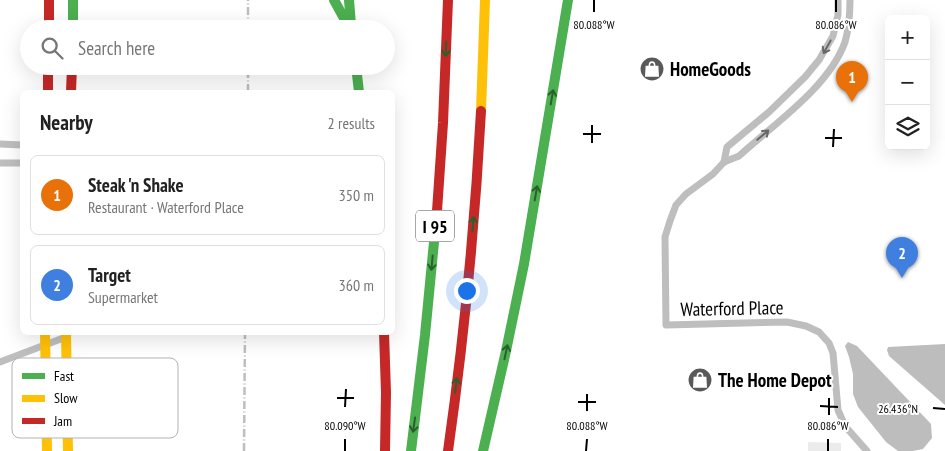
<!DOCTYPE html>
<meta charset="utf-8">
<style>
:root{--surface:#fff;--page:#f6f6f6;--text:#222;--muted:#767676;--line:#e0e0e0;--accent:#0b8043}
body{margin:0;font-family:"PT Sans Narrow",sans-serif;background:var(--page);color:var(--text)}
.controls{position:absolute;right:15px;top:15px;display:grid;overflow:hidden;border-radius:8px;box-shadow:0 5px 20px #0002}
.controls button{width:45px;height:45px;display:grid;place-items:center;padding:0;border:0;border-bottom:1px solid var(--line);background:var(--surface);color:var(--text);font:25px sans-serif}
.you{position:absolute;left:466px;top:290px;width:18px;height:18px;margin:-12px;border:4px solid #fff;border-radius:50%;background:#1a73e8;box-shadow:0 0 0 8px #1a73e833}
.badge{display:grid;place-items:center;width:32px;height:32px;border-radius:50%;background:var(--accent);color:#fff;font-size:16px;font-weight:700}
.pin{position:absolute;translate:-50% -41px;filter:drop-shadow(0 1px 2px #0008)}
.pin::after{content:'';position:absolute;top:26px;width:18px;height:15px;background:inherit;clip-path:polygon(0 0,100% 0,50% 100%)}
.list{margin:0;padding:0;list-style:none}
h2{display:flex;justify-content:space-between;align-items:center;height:65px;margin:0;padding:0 20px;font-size:21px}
h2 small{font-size:16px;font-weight:400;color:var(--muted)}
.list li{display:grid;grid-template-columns:32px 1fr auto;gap:15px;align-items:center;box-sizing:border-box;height:80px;margin:0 10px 10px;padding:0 10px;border:1px solid var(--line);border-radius:8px}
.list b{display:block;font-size:19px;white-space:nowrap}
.list p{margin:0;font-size:16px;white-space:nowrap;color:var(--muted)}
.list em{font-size:16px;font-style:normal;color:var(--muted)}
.icon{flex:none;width:28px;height:28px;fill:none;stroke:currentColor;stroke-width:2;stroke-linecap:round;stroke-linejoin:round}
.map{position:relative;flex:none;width:945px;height:451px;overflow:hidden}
.search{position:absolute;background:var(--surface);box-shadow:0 5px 20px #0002;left:20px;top:20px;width:375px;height:55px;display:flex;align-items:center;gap:12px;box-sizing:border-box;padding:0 18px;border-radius:28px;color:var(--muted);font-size:19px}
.panel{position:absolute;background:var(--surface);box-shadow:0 5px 20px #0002;left:20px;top:90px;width:375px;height:245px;border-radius:8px}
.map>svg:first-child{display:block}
</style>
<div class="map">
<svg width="945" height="451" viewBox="0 0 945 451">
<rect width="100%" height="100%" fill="#fff"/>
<!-- pitch -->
<path fill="#ebebeb" d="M808 442 841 443V451H808Z"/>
<!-- water -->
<g fill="#bdbdbd">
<path d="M848 342 857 346 931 424 932 438 923 449 913 451H898L886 442 858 407 853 394V374L849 357 845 346Z"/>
<path d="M945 344V405L889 356 887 350 888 347Z"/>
</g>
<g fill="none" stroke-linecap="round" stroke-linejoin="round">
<!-- street -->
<g stroke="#bebebe" stroke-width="7">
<path d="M850 0C850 14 849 28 845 42 829 87 774 124 739 156L724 162 713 174 686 194 676 205 670 221 665 237 666 325 787 322 806 326 819 332 829 343 833 353 838 410 845 426 867 451"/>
<path d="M0 144 22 145"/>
<path d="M724 162 727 147 769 112 805 77 819 60 833 36 838 15V0"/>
<path d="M0 163H22"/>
<path d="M0 362 66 337"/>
</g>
<!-- fast -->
<g stroke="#4caf50" stroke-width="10">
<path d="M73 0V29"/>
<path d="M334 0 350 29"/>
<path d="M349 0 351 25"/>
<path d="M356 66 359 92"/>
<path d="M411 451 425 335 437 211"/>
<path d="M483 451 506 351 524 264 568 0"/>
</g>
<!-- slow -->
<g stroke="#ffc107" stroke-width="10">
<path d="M481 111 485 0"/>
<path d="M45 332 47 451"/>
<path d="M66 332 68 451"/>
</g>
<!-- jam -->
<g stroke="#c62828" stroke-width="10">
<path d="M49 0V29"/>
<path d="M48 66V92"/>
<path d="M71 92 72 66"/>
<path d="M437 211 443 123 448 0"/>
<path d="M384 332 386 393 385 451"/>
<path d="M448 451C464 338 475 225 481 111"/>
</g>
<!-- rail -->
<g stroke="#bebebe" stroke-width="2.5" stroke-dasharray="8 2.5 1 2.5" stroke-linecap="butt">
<path d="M248 29V0"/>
<path d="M248 92V66"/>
<path d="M244 451 245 332"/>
</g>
</g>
<!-- one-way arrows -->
<defs><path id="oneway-shaft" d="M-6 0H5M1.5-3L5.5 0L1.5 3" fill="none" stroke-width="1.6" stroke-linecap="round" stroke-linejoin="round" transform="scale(1.25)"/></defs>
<g stroke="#686868">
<use href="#oneway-shaft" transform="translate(827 47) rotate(119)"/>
<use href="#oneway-shaft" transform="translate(763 135) rotate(-40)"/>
</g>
<g stroke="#2a602c">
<use href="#oneway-shaft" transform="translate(446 49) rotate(92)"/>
<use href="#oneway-shaft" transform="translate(552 97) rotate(-80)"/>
<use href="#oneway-shaft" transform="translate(536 193) rotate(-80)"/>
<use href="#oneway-shaft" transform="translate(473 224) rotate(-86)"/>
<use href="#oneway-shaft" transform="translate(432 263) rotate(95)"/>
<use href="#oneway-shaft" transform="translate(506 352) rotate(-78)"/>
<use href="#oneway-shaft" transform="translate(456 385) rotate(-83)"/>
<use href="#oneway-shaft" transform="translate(414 425) rotate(98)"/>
</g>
<!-- ticks -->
<path fill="none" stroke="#000" stroke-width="2" d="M594 12V0M836 12V0M583 134H601M825 138H842M592 143V125M833 147 834 129M337 398H354M578 402H596M820 406 838 407M345 407 346 389M933 408 945 409M587 411V394M829 415V398M345 451V439M586 451 587 439M828 451V439"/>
<!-- icons -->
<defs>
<symbol id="shop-disc" viewBox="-11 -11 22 22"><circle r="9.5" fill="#595959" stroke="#fff"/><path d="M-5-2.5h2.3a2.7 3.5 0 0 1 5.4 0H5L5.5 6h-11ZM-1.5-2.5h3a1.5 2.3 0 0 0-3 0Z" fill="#fff"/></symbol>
</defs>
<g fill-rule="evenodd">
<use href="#shop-disc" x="638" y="55" width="28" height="28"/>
<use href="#shop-disc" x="686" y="366" width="28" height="28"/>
</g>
<g text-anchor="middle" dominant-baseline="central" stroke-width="4" stroke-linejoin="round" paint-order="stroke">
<!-- shield labels -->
<rect fill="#fff" stroke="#4c4c4c" stroke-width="1" x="416" y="210.5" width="38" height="31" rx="4"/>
<g font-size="18" font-weight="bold" fill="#000">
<text x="435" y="226">I 95</text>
</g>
<!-- poi labels -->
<g font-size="19" font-weight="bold" fill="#000" stroke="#fff" text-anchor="start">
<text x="670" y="69">HomeGoods</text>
<text x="718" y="380">The Home Depot</text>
</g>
<!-- street labels -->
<g font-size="19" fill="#000" stroke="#fff">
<text transform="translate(732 308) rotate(-1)">Waterford Place</text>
</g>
</g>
<!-- legend -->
<rect x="12" y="358" width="166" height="80" rx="8" fill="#fff" stroke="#b2b2b2" stroke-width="1"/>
<rect x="22" y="373" width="23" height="6" fill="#4caf50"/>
<rect x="22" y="395" width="23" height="7" fill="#ffc107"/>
<rect x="22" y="418" width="23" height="6" fill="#c62828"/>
<g font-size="14" fill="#000">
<text x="54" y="381">Fast</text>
<text x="54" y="403">Slow</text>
<text x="54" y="426">Jam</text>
</g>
<g font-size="12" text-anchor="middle" fill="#000" stroke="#fff" stroke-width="4" stroke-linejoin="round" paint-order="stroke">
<text x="594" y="29">80.088°W</text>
<text x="836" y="29">80.086°W</text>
<text x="898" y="413">26.436°N</text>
<text x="345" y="430">80.090°W</text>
<text x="587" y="430">80.088°W</text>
<text x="828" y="430">80.086°W</text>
</g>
</svg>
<div class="controls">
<button>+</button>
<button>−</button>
<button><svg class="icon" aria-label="layers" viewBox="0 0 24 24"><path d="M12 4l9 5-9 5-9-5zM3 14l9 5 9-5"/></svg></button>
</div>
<div class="you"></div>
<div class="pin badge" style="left:852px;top:102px;background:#e8710a">1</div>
<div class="pin badge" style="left:902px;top:278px;background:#3f7fe0">2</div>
<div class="search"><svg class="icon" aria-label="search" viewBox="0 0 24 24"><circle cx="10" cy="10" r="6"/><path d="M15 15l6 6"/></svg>Search here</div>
<section class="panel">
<h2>Nearby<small>2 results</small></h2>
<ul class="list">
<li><span class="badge" style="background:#e8710a">1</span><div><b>Steak 'n Shake</b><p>Restaurant · Waterford Place</p></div><em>350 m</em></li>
<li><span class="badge" style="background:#3f7fe0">2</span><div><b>Target</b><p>Supermarket</p></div><em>360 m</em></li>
</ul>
</section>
</div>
